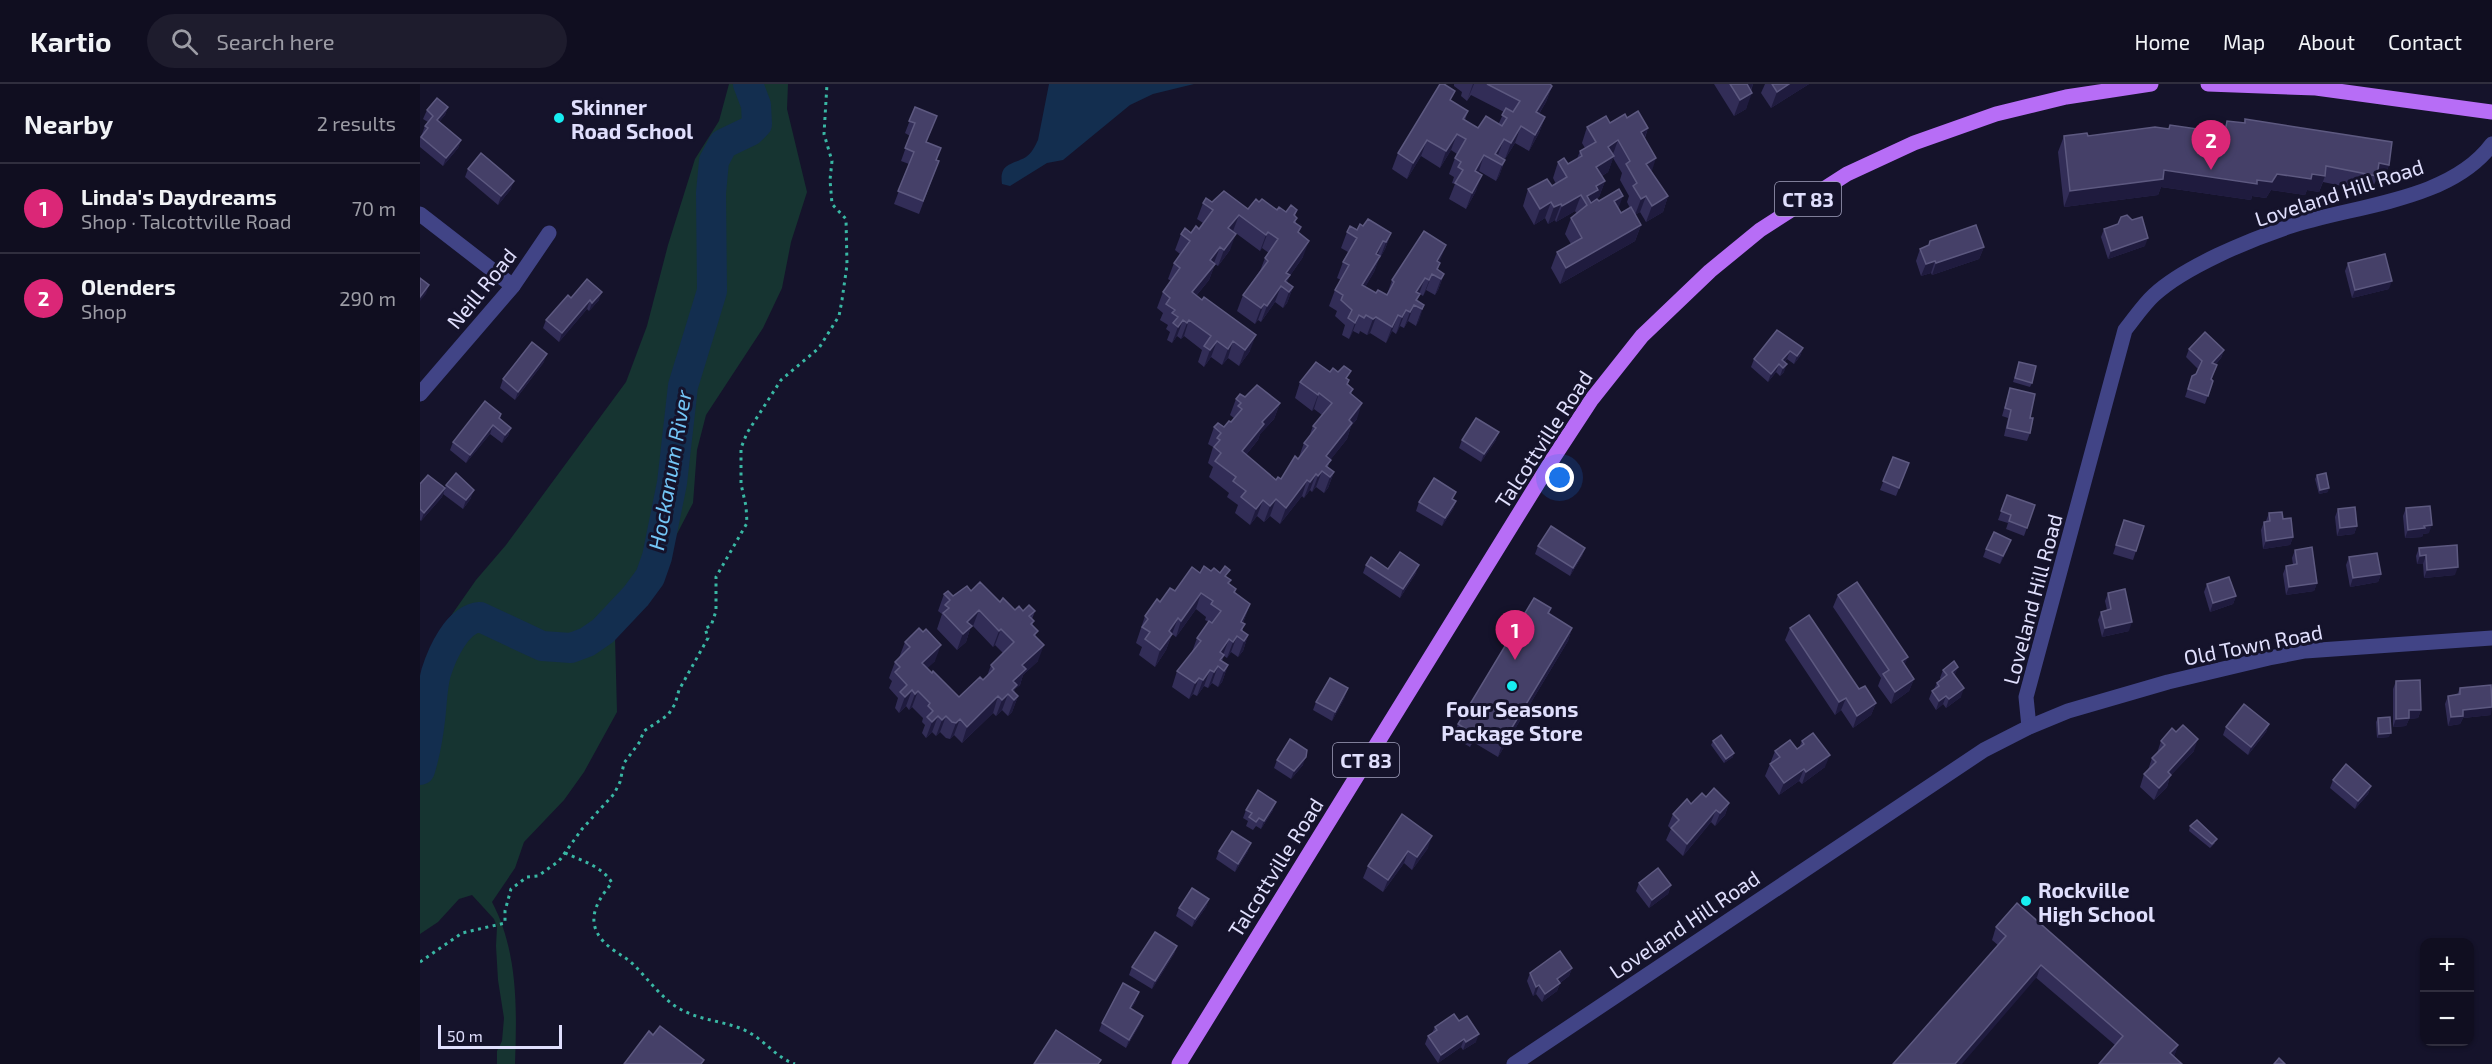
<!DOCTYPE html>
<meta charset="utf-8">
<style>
:root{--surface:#100e20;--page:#1e1c2d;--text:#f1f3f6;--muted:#9c9ca5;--line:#302e3e;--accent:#db2777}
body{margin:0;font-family:"Exo 2",sans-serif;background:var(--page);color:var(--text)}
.controls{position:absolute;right:18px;bottom:18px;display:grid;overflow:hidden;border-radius:12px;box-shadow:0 2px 4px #0004}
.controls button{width:54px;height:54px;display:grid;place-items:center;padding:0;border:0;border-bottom:2px solid var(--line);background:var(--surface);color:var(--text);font:30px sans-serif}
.scale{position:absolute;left:18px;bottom:15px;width:124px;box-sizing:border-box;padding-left:6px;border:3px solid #e0dffd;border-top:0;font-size:16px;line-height:21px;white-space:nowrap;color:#e0dffd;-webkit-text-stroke:4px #15132b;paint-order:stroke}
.you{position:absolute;left:1140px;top:394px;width:21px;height:21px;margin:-15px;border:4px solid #fff;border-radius:50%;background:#1a73e8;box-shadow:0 0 0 9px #1a73e833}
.badge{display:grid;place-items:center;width:39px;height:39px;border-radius:50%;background:var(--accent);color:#fff;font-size:20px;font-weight:700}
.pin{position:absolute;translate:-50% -50px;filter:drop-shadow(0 2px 3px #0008)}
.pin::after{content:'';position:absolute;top:32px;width:21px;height:18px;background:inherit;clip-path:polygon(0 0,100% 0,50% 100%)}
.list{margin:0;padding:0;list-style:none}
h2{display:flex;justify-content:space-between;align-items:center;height:78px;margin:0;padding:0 24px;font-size:26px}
h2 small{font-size:20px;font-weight:400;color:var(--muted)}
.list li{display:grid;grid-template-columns:39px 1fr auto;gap:18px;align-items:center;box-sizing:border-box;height:90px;padding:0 24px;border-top:2px solid var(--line)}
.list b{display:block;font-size:22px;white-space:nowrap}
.list p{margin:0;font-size:20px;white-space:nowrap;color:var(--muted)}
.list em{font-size:20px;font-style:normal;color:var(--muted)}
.icon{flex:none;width:33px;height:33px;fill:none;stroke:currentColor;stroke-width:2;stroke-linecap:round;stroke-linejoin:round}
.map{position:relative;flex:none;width:2072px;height:980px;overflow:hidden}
header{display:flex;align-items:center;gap:36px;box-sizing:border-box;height:84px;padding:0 30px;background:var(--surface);border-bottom:2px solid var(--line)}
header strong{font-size:28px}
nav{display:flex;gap:33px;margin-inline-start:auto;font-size:21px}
.search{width:420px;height:54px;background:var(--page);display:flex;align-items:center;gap:15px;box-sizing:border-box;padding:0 21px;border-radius:33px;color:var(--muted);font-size:22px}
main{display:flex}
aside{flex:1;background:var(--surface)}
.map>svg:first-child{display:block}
</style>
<header>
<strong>Kartio</strong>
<div class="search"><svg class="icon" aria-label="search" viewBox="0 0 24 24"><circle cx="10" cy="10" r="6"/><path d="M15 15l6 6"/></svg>Search here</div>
<nav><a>Home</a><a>Map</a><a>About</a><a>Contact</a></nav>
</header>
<main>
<aside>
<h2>Nearby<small>2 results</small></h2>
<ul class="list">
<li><span class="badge">1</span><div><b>Linda's Daydreams</b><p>Shop · Talcottville Road</p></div><em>70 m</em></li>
<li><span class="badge">2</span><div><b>Olenders</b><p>Shop</p></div><em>290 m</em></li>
</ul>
</aside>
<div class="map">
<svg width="2072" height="980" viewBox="0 0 2072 980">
<rect width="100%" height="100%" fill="#15132b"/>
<!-- green -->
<path fill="#163431" d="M309 0H368L367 25 387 108 371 158 362 204 343 244 286 331 277 366 273 419 245 473 195 553 197 628 164 688 144 716 104 758 95 784 72 818C98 867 97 925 95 980H77V967L82 957 84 934 78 896 76 862 77 843 74 835 52 811 39 815 18 838 0 850V601L19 549 56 496 86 461 206 298 227 242 248 161 275 75 299 37Z"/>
<!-- water -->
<path fill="#132e4f" d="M629 0H774L733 10 710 21 643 76 627 79 590 102 582 100C579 79 592 81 606 73 612 69 615 62 618 56Z"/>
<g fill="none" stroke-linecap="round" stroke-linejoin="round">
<!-- river -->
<path stroke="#132e4f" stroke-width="30" d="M0 686C5 670 8 653 10 636 12 620 12 604 16 589 22 570 37 535 60 533L122 562 151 564 167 558 183 547 216 512 230 493 237 473 252 399 263 302 292 207 291 109 294 77 303 60 330 47 337 40 336 21 328 0"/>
<!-- path -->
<g stroke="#39b7a4" stroke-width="3" stroke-dasharray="3 4.5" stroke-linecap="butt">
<path d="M145 769C161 776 183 783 192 799 172 822 164 844 192 865 200 871 207 874 214 881 228 895 243 916 260 925 283 938 310 937 330 949 346 958 357 974 375 980"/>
<path d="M0 878 42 849 85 839V827L91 805 107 793 118 792 139 777 162 745 194 710 200 698 204 679 219 659 224 647 248 631 255 620 259 606 288 554 285 544 291 542 296 527V493L327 439 326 422 321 400V364L327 349 361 296 399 264 419 232 422 216 427 181 426 135 412 120 410 96 412 77 404 50 407 0"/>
</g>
<!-- minor -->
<g stroke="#414486" stroke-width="15">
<path d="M0 130 93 202"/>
<path d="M0 310 93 202 129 149"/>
<path d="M1609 643 1606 613 1705 246C1714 235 1723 221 1734 211 1764 183 1829 156 1868 143 1932 121 2029 118 2072 60"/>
<path d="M1094 980 1564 666 1609 643 1648 627 1748 598 1849 574 1885 567 2072 554"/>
</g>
<!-- primary -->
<g stroke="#b76df6" stroke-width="15">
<path d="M1788 0 1896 4 2072 28"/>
<path d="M759 980 1134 373 1172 315 1222 252 1290 187 1340 146 1427 90 1494 59 1576 30 1646 13 1731 0"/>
</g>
</g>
<!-- wall -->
<g fill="#322d57" fill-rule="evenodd">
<path d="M1034 0H1130L1132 2 1126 18 1119 30 1125 33 1119 49 1109 67 1095 59 1085 75 1078 71V72L1085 76 1079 92 1076 97 1059 87 1056 107 1046 125 1029 115 1035 100 1032 99 1034 93 1029 90 1035 74 1037 70 1031 66 1020 84 1001 72 987 95 972 85 978 69 1032 17 1048 27 1045 36 1058 44 1079 39 1084 28 1051 11 1047 17 1041 12 1042 8 1034 2Z"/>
<path d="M1294 0H1333L1326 25 1314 32Z"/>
<path d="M1345 0H1389L1351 24 1341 9Z"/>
<path d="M28 23 25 31 19 38 41 56 38 64 23 82 0 63V54L2 50 5 42 8 38 3 35 7 26Z"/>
<path d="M495 23 507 59 516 76 519 77 499 130 474 120 489 80 481 77 490 52 485 49Z"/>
<path d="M1207 34 1228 44 1225 54 1231 88 1248 112 1243 128 1226 138 1220 128 1215 131 1221 141 1215 157 1140 200 1131 184 1137 168 1151 160 1145 150 1151 134 1157 130 1155 127 1136 138 1135 136 1128 140 1125 134 1114 141 1103 122 1108 105 1132 102 1136 100 1133 94 1138 78 1148 80 1157 75 1160 67 1165 64 1162 59 1167 43 1190 39ZM1193 74 1202 89 1200 96 1209 112 1207 118 1210 124 1201 129 1198 124 1179 117H1173L1174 116 1179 113 1185 97 1182 92 1188 88Z"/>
<path d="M1825 35 1969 81 1963 97 1956 96 1951 108 1903 98 1899 108 1887 106 1885 111 1851 106 1846 114 1832 112 1831 116 1741 103 1738 111 1644 123 1638 68 1644 52H1668L1802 49 1807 37 1824 39Z"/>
<path d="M48 85 91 105 78 121 45 93Z"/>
<path d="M792 118 828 125 839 118 866 128 877 126 875 132 876 139 879 149 883 173 869 193 867 198 873 203 867 219 863 224 855 218 841 238 838 236 835 240 817 227 823 211 840 187 845 174 849 169 842 164 840 167 813 147 810 166 798 182 795 180 789 196 776 212 830 267 819 282 808 274 802 281 791 273 784 283 778 278 782 266 764 252 761 255 757 252 752 259 747 256 750 248 746 245 748 241 740 236 743 229 737 224 743 208 751 197 748 195 754 179 760 170 755 166 761 150 771 149 779 145 783 139 777 135 783 119Z"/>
<path d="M943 142 971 149 965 165 960 174H959L954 188 945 203 956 209 967 211 972 196 1020 177 1018 186 1024 190 1018 206 1015 211 1006 206 1003 212 1000 210 997 217 1004 221 996 242 988 237 984 244 980 242 976 250 972 247 966 259 950 249 947 251 940 247 939 250 933 247 929 255 922 251 925 241 915 232 917 227 909 222 915 206 921 196 917 194 923 178 928 168 921 164 927 148 937 146Z"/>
<path d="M1684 145 1725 162 1688 175 1681 153Z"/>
<path d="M1510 157 1564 163 1559 175 1512 191 1511 189 1501 192 1496 177 1500 165 1508 162Z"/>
<path d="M1928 179 1969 205 1932 214 1925 187Z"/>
<path d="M151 214 179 216 169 227 167 225 139 258 123 244 126 236Z"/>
<path d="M1383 264 1380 272 1374 280 1367 275 1365 278 1364 288 1360 292 1356 288 1348 298 1331 283 1334 275Z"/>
<path d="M1769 265 1804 266 1801 274 1796 280 1792 295 1793 297 1785 320 1765 313 1772 292 1776 290 1778 285 1766 273Z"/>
<path d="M124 278 95 316 80 304 83 295Z"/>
<path d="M1598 282 1612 299 1610 303 1593 298Z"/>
<path d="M910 288 929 296 928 300 933 305 931 310 937 335 931 342 927 355 910 376 908 383 914 388 908 404 904 409 896 403 892 408 890 406 884 414 882 412 860 440 850 432 844 438 837 432 830 441 815 429 818 421 807 413 809 409 789 393 793 383 788 379 793 363 788 360 794 343H804L813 337 814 334 810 331 816 315 825 313 860 319 854 335 840 350 838 356 826 371 856 396 861 395 879 373 884 359 889 353 893 342 902 331 894 325 892 327 875 314 880 298Z"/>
<path d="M1590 304 1610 349 1607 357 1584 352 1588 334 1582 332Z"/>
<path d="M81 330 80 335 91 344 88 352 82 359 70 350 46 379 30 366 33 358Z"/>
<path d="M1042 356H1076L1061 378 1039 364Z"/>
<path d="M1473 373 1489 379 1476 412 1460 406Z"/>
<path d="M1897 391 1908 408 1899 410 1895 395Z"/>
<path d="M0 400 25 404 22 413 1 437 0 436Z"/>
<path d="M26 401 51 414 43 425 23 410Z"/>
<path d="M1587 411 1615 421 1604 452 1586 445 1588 439 1578 436Z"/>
<path d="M1034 416 1036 417 1033 425 1022 442 996 427 999 418Z"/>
<path d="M1986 424 2009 449 2003 450 2002 453 1985 454 1983 432Z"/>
<path d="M1918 425 1937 442 1934 450 1917 452 1915 433Z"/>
<path d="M1849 429 1863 435 1873 453 1870 461 1843 465 1841 446 1844 438 1846 437Z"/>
<path d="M1704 436 1716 467 1713 476 1693 470Z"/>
<path d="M1118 462 1165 464 1162 472 1150 492 1115 470Z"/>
<path d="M1588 464 1580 480 1563 473 1566 465Z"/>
<path d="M1999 464 2035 491 2004 494 2003 480H1997L1996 472Z"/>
<path d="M1875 466 1897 499 1894 507 1866 511 1863 490 1866 482 1873 481 1872 474Z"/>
<path d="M1929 473 1961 490 1958 498 1930 503 1926 481Z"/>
<path d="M946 481 968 485 996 489 980 514 943 489Z"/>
<path d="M791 487 807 493 809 500 816 505 815 509 830 520 823 539V547L828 551 823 567 818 573 811 568 807 574 804 572 802 577 808 581 802 598 798 603 792 599 788 604 784 602 777 612 773 610 769 615 752 603 757 587 772 568 777 554 789 538 785 536 786 533 776 525 756 553 752 550 746 566 735 583 719 571 722 563 716 559 725 532 740 518 780 489Z"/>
<path d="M1787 500 1816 512 1813 520 1790 528 1784 508Z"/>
<path d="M551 507 580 518 595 526 615 527 612 535 613 541 616 552 618 577 603 591 600 601 595 605 594 608 598 612 592 628 588 632 582 626 576 632 573 629 542 659 534 651 530 655 526 654 520 648 516 652 512 648 506 654 502 649 505 641 502 638 503 634 492 623 489 626 486 622 479 629 475 624 478 614 469 604 472 597 469 594 475 578 479 574 485 558 515 577 507 584 539 613 567 592 571 581 583 569 575 561 573 563 553 542 550 545 546 558 537 566 517 545 522 530 518 527 524 510 533 512Z"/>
<path d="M1688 509 1709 547 1682 553 1678 536 1681 528 1687 526 1685 517Z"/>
<path d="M1418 511 1485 581 1494 595 1489 607 1471 620 1458 602 1461 594 1413 523Z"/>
<path d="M1131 524 1129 530 1152 544 1148 557 1078 673 1053 658 1050 663 1033 653 1038 640Z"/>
<path d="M1370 544 1439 605 1456 619 1451 631 1433 644 1421 626 1415 631 1365 556Z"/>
<path d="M1523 586 1535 592 1541 613 1526 624 1523 620 1516 626 1509 615 1512 607 1514 605 1517 599 1521 596 1520 594Z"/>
<path d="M1976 597 2001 626 1998 634 1989 635 1986 642 1973 643V605Z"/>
<path d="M2040 604 2071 631 2043 634 2040 640 2028 642 2025 620 2028 612 2037 611Z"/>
<path d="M925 613 912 637 893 626 896 618Z"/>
<path d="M1958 634 1969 653 1957 654 1956 638Z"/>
<path d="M1849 640 1846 648 1828 671 1803 651 1806 643Z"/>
<path d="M1293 657 1313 673 1304 679 1291 661Z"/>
<path d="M1382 657 1405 683 1382 700 1379 697 1359 711 1345 692 1350 680 1355 667 1377 665 1379 664Z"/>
<path d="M1741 657 1774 667 1750 692 1747 703 1734 716 1720 703 1724 690 1728 686 1732 674 1737 669Z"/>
<path d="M857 676 883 681 871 695 854 684Z"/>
<path d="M1913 696 1951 702 1948 710 1935 725 1910 704Z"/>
<path d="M1286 713 1309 719 1305 731 1295 742 1291 738 1263 772 1246 756 1251 745 1248 742 1253 730 1271 720Z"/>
<path d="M826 726H853L841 745 836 742 833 746 826 742 828 737 823 734Z"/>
<path d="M982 730 1008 764 992 786 984 779 963 808 943 794 948 782Z"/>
<path d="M1770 742 1795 759 1790 764 1769 747Z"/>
<path d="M799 767H828L815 788 796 775Z"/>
<path d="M1219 799 1251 801 1248 810 1229 824 1216 807Z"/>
<path d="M789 815 786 823 772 843 756 832 759 824Z"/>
<path d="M1576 843 1758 961 1754 972 1695 961 1572 856Z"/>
<path d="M757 862 754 870 732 905 709 891 712 883Z"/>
<path d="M1152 884 1149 892 1140 899 1137 907 1122 918 1116 910 1113 912 1107 897 1110 889Z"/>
<path d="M716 917 711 925 723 932 720 940 706 964 679 947 682 939Z"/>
<path d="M1015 943 1056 958 1043 966 1041 963 1018 979 1005 960 1008 952 1012 949Z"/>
</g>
<!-- shaded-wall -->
<g fill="#1f1b3e">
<path d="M1053 0H1054L1047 17Z"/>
<path d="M1324 0H1333L1330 7Z"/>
<path d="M1369 0H1389L1351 24 1357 8Z"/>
<path d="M1132 2 1126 18 1110 44 1116 28Z"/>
<path d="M1332 9 1326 25 1314 32 1320 16Z"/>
<path d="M28 23 25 31 14 44 17 36Z"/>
<path d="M1125 33 1119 49 1109 67 1115 51Z"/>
<path d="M1101 42 1095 59 1085 75 1091 59Z"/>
<path d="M1228 44 1222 60 1221 48Z"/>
<path d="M1037 50 1031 66 1020 84 1026 67Z"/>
<path d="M1084 55 1078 71 1075 77V70Z"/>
<path d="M41 56 38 64 23 82 26 74Z"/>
<path d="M1007 56 1001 72 987 95 993 79Z"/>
<path d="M1198 56 1192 73 1188 63Z"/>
<path d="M1064 71 1059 87 1049 103 1055 87Z"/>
<path d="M1194 72 1188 88 1170 99 1176 83Z"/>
<path d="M1236 74 1231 90 1226 80Z"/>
<path d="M1085 76 1079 92 1076 97 1082 81Z"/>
<path d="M1959 79 1969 81 1963 97 1956 96Z"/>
<path d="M1744 86 1837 96 1857 90H1892L1905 92 1899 108 1887 106 1885 111 1851 106 1846 114 1832 112 1831 116 1741 103 1738 111 1644 123 1650 107Z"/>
<path d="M1062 91 1056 107 1046 125 1052 109Z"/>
<path d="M94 97 91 105 78 121 81 112Z"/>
<path d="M1185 97 1179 113 1174 116 1172 122 1167 121V112L1176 102Z"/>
<path d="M1161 111 1155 127 1136 138 1142 122Z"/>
<path d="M1203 112 1197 128 1194 117Z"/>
<path d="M1226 112 1220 128 1215 131 1221 115Z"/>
<path d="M1248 112 1243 128 1226 138 1232 122Z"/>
<path d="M1131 118 1125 134 1114 141 1120 125Z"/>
<path d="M1141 120 1135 136 1128 140 1134 123Z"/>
<path d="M819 131 813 147 803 160 808 144Z"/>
<path d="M1221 141 1215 157 1140 200 1146 184Z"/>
<path d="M848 148 842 164 840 167 846 151Z"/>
<path d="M971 149 965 165 960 174 966 158Z"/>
<path d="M816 150 810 166 798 182 804 166Z"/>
<path d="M1728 154 1725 162 1688 175 1691 167Z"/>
<path d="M889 157 883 173 869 193 865 205 866 189Z"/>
<path d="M963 157 957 173 956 170Z"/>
<path d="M1026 161 1020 177 1011 193 1006 206 1003 212 1017 177Z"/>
<path d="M800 163 794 179 790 176Z"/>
<path d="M1564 163 1559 175 1512 191 1516 179Z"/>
<path d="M960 172 954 188 936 218 942 201Z"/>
<path d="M1515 177 1511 189 1501 192 1506 180Z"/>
<path d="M795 180 789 196 766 224 772 208Z"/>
<path d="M1024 190 1018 206 1015 211 1021 195Z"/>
<path d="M1005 194 999 210 996 208Z"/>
<path d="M1972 197 1969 205 1932 214 1935 206Z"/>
<path d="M9 201 6 210 0 217V213Z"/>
<path d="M861 202 855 218 841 238 847 222Z"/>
<path d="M873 203 867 219 863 224 869 208Z"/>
<path d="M182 208 179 216 169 227 172 219Z"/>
<path d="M1000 210 995 222 994 221 988 237 984 244 990 228Z"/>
<path d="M170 216 167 225 139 258 142 249Z"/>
<path d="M844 220 838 236 835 240 841 224Z"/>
<path d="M1004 221 999 237 996 242 1002 225Z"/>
<path d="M986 226 980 242 976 250 982 233Z"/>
<path d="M939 231 933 247 929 255 935 239Z"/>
<path d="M978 231 972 247 966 259 972 243Z"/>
<path d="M956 233 950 249 947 251 953 235Z"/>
<path d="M763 236 757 252 752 259 758 243Z"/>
<path d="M769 236 764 252 761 255 767 239Z"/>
<path d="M836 251 830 267 819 282 825 266Z"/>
<path d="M797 257 791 273 784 283 790 266Z"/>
<path d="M813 257 808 274 802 281 808 265Z"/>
<path d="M1383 264 1380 272 1374 280 1377 272Z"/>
<path d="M1804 266 1801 274 1789 287 1792 279Z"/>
<path d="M1370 267 1367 275 1361 282 1362 276Z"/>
<path d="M127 270 124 278 95 316 98 308Z"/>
<path d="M1359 280 1356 288 1348 298 1351 290Z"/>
<path d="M1367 280 1364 288 1360 292 1363 284Z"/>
<path d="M899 309 894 325 892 327 898 311Z"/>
<path d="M860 319 854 335 840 350 838 356 816 383 822 367 842 338Z"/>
<path d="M942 319 937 335 931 342 927 355 900 389 906 372 929 336Z"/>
<path d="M73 341 70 350 46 379 50 371Z"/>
<path d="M91 344 88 352 82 359 85 351Z"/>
<path d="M1079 348 1076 356 1061 378 1064 370Z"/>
<path d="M902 387 896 403 892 408 898 392Z"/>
<path d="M914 388 908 404 904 409 910 393Z"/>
<path d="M896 390 890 406 884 414 890 398Z"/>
<path d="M887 396 882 412 860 440 866 424Z"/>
<path d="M25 404 22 413 1 437 4 429Z"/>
<path d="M1909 404 1908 408 1899 410 1900 406Z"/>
<path d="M54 406 51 414 43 425 46 416Z"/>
<path d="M856 415 850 432 844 438 850 422Z"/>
<path d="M843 416 837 432 830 441 836 425Z"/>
<path d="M1036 417 1033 425 1022 442 1025 434Z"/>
<path d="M2012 441 2009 449 2003 450 2002 453 1985 454 1988 446 2004 442Z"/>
<path d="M1937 442 1934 450 1917 452 1920 444Z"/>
<path d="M1873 453 1870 461 1843 465 1846 457Z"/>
<path d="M1591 456 1588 464 1580 480 1583 472Z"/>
<path d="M1165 464 1162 472 1150 492 1153 484Z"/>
<path d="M2006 471 2003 480H1997L2000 472Z"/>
<path d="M999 481 996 489 980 514 983 505Z"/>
<path d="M2038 483 2035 491 2004 494 2007 486Z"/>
<path d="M1961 490 1958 498 1930 503 1933 494Z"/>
<path d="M1897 499 1894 507 1866 511 1869 503Z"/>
<path d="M781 509 776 525 756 553 761 537Z"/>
<path d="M1816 512 1813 520 1790 528 1793 519Z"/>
<path d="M830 520 824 536 815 554 821 538Z"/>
<path d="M559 526 553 542 550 545 546 558 537 566 547 538Z"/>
<path d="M758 534 752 550 749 547Z"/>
<path d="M1712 538 1709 547 1682 553 1685 544Z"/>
<path d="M1152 544 1148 557 1078 673 1082 660Z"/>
<path d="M581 545 575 561 573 563 579 547Z"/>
<path d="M752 550 746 566 735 583 740 566Z"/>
<path d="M828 551 823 567 818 573 824 557Z"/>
<path d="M817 552 811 568 807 574 813 558Z"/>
<path d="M809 555 803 571 800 568Z"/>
<path d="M521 561 515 577 496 595 502 579Z"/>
<path d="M624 561 618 577 603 591 600 601 595 605 592 614 589 612 593 597 602 581Z"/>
<path d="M804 571 799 583 798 582 792 599 788 604 794 588Z"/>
<path d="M1488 573 1483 585 1482 577Z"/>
<path d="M808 581 802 598 798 603 804 587Z"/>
<path d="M1538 583 1535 591 1529 596 1532 588Z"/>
<path d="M790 586 784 602 777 612 783 596Z"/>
<path d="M779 594 773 610 769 615 775 599Z"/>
<path d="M1494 595 1489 607 1471 620 1475 608Z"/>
<path d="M928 604 925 613 912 637 915 628Z"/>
<path d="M1544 604 1541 613 1526 624 1529 615Z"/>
<path d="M492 606 486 622 479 629 485 613Z"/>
<path d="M498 607 492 623 489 626 495 610Z"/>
<path d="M588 610 582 626 576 632 582 616Z"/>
<path d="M578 612 573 629 542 659 547 643Z"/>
<path d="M598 612 592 628 588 632 594 616Z"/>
<path d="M1526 612 1523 620 1516 626 1519 617Z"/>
<path d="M1426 614 1421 626 1415 631 1419 618Z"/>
<path d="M1456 619 1451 631 1433 644 1437 632Z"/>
<path d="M2072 623 2071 631 2043 634 2040 640 2028 642 2031 633 2043 626Z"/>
<path d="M1989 626H2001L1998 634 1989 635 1986 642 1973 643 1976 635Z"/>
<path d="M518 632 512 648 506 654 512 638Z"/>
<path d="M526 632 520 648 516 652 522 636Z"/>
<path d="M540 635 534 651 530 655 536 639Z"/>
<path d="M1849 640 1846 648 1828 671 1831 663Z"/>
<path d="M1058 645 1053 658 1050 663 1055 651Z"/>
<path d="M1971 649 1969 653 1957 654 1959 650Z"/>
<path d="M1778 655 1774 667 1750 692 1747 703 1734 716 1739 704 1748 688Z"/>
<path d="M1314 669 1313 673 1304 679 1306 675Z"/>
<path d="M1410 671 1405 683 1382 700 1386 688Z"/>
<path d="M886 673 883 681 871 695 874 687Z"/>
<path d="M1384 685 1379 697 1359 711 1364 699Z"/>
<path d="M1951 702 1948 710 1935 725 1938 717Z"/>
<path d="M856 718 853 726 841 745 844 737Z"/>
<path d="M1309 719 1305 731 1295 742 1300 729Z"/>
<path d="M1296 726 1291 738 1263 772 1267 760Z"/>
<path d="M1012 752 1008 764 992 786 997 773Z"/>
<path d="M831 759 828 767 815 788 818 780Z"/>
<path d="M988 767 984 779 963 808 968 796Z"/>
<path d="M1251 801 1248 810 1229 824 1232 816Z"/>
<path d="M789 815 786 823 772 843 775 835Z"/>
<path d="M757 862 754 870 732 905 735 897Z"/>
<path d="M1621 881 1617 893 1542 980H1535Z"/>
<path d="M1152 884 1149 892 1134 903 1137 895Z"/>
<path d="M1140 899 1137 907 1122 918 1125 910Z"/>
<path d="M1119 901 1116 910 1113 912 1116 903Z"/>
<path d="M719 908 716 917 707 932 710 924Z"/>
<path d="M723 932 720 940 706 964 709 956Z"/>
<path d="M1059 950 1056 958 1043 966 1046 958Z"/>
<path d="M1044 955 1041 963 1018 979 1021 971Z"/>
<path d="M1758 961 1754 973 1750 969Z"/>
</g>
<!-- building -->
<g fill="#454068" stroke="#5d5980" stroke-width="1.5">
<path d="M1020 0H1024L1035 7 1030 16 1048 27 1043 35 1058 44 1066 32 1082 42 1087 34 1082 31 1086 24 1093 28 1100 17 1067 0H1130L1132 2 1116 28 1125 33 1115 51 1101 42 1091 59 1084 55 1075 70 1085 76 1082 81 1064 71 1055 87 1062 91 1052 109 1035 99 1043 86 1038 83 1041 78 1035 74 1046 55 1037 50 1026 67 1007 56 993 79 978 69Z"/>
<path d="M1310 0H1327L1332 9 1320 16Z"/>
<path d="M1352 0H1369L1357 8Z"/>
<path d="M17 14 28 23 17 36 41 56 26 74 1 53 8 44 5 42 13 32 7 26Z"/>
<path d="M495 23 517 32 506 58 521 64 516 76 519 77 503 117 478 107 494 68 485 64 495 39 489 37Z"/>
<path d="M1218 27 1228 44 1221 48 1236 74 1226 80 1248 112 1232 122 1226 112 1221 115 1213 102 1217 99 1206 80 1210 77 1198 56 1188 63 1194 72 1176 83 1185 97 1176 102 1178 106 1167 112 1171 119 1177 115 1179 117 1199 105 1203 112 1194 117 1201 129 1211 123 1221 141 1146 184 1137 168 1162 154 1151 134 1167 121 1161 111 1142 122 1141 120 1134 123 1131 118 1120 125 1108 105 1127 95 1132 102 1147 93 1138 78 1144 74 1148 80 1162 72 1160 67 1176 58 1167 43 1186 32 1190 39 1205 30 1207 34Z"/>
<path d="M1825 35 1972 58 1969 81 1959 79 1957 92 1906 82 1905 92 1892 90 1891 95 1857 90 1852 98 1837 96V100L1744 86 1743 95 1650 107 1644 52 1667 49 1668 52 1735 43 1749 45 1750 41 1805 49 1807 37 1825 39Z"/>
<path d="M61 69 94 97 81 112 48 85Z"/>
<path d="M804 107 828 125 836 115 839 118 842 115 857 126 859 123 866 128 871 121 877 126 874 131 877 134 874 138 881 143 878 148 889 157 866 189 870 191 865 197 873 203 869 208 861 202 847 222 844 220 841 224 823 211 848 177 845 174 858 155 848 148 846 151 819 131 808 144 816 150 804 166 800 163 790 176 795 180 772 208 782 216 784 213 836 251 825 266 813 257 808 265 797 257 790 266 784 262 791 252 769 236 767 239 763 236 758 243 753 239 758 233 752 229 755 226 746 220 750 214 743 208 760 184 754 179 770 157 761 150 765 144 771 149 776 142 779 145 793 126 783 119 786 114 792 118Z"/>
<path d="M1707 131 1712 136 1722 133 1728 154 1691 167 1684 145 1698 140 1701 133Z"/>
<path d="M948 135 971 149 966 158 963 157 956 170 960 172 942 201 956 209 958 206 967 211 974 198 972 196 1004 147 1026 161 1017 177 1020 179 1017 185 1024 190 1021 195 1012 190 1009 196 1005 194 996 208 1000 210 996 216 1004 221 1002 225 994 221 990 228 986 226 982 233 978 231 972 243 956 233 953 235 946 231 944 234 939 231 935 239 928 234 932 226 921 216 923 211 915 206 929 181 923 178 937 154 927 148 930 142 937 146 940 140 943 142Z"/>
<path d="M1556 141 1564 163 1516 179 1515 177 1506 180 1500 165 1509 161 1510 157Z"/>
<path d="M1965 170 1972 197 1935 206 1928 179Z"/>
<path d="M0 194 9 201 0 213Z"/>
<path d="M167 195 182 208 172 219 170 216 142 249 126 236 148 211 151 214Z"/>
<path d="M1357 246 1383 264 1377 272 1370 267 1362 276 1367 280 1363 284 1359 280 1351 290 1334 275Z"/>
<path d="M1785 248 1804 266 1792 279 1797 281 1791 295 1793 297 1788 312 1768 305 1772 292 1776 290 1782 277 1769 265Z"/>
<path d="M112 258 127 270 98 308 83 295Z"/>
<path d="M896 278 910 288 913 284 918 288 924 282 931 287 926 294 929 296 927 300 933 305 930 309 942 319 929 336 932 339 906 372 911 376 906 382 914 388 910 393 902 387 898 392 896 390 890 398 887 396 866 424 856 415 850 422 843 416 836 425 821 413 826 407 813 397 816 393 795 377 801 369 794 363 800 356 797 354 801 349 794 343 798 339 804 343 809 337 811 338 822 325 818 322 821 319 816 315 820 310 825 313 837 301 860 319 842 338 844 340 822 367 856 396 858 393 861 395 875 372 878 375 888 362 884 359 896 344 893 342 912 319 899 309 898 311 880 298Z"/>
<path d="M1599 278 1616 282 1612 299 1595 294Z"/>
<path d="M1590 304 1615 310 1610 334H1613L1610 349 1587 344 1591 326 1585 324Z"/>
<path d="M65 317 81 330 79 334 91 344 85 351 73 341 50 371 33 358Z"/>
<path d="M1056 334 1079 348 1064 370 1042 356Z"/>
<path d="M1473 373 1489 379 1479 404 1463 397Z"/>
<path d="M36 389 54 406 46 416 26 401Z"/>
<path d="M1906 389 1909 404 1900 406 1897 391Z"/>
<path d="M8 391 25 404 4 429 0 425V400Z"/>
<path d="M1014 394 1036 408 1032 415 1036 417 1025 434 999 418Z"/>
<path d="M1587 411 1615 421 1607 444 1589 437 1591 431 1581 427Z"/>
<path d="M2010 422 2012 441 2004 442 2005 444 1988 446 1986 424Z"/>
<path d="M1935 423 1937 442 1920 444 1918 425Z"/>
<path d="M1862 428 1863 435 1871 434 1873 453 1846 457 1844 438 1850 437 1849 429Z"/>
<path d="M1704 436 1724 442 1716 467 1696 461Z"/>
<path d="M1131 442 1165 464 1153 484 1118 462Z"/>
<path d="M1574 448 1591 456 1583 472 1566 465Z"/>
<path d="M2037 461 2038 483 2007 486 2006 471 2000 472 1999 464Z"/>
<path d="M1892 463 1897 499 1869 503 1866 482 1877 480 1875 466Z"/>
<path d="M980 468 999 481 983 505 946 481 951 473 968 485Z"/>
<path d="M1957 469 1961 490 1933 494 1929 473Z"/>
<path d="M784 482 791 487 794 484 800 489 805 482 810 486 805 492 811 496 808 499 816 505 814 508 830 520 821 538 825 540 821 546 828 551 824 557 817 552 813 558 809 555 800 568 804 571 800 576 808 581 804 587 798 582 794 588 790 586 783 596 779 594 775 599 757 587 781 557 777 554 789 537 792 539 801 527 791 520 793 517 781 509 761 537 758 534 749 547 752 550 740 566 725 555 730 548 722 543 728 535 725 532 737 515 740 518 750 504 755 507 772 483 780 489Z"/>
<path d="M1809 493 1816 512 1793 519 1787 500Z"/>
<path d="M560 498 580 518 583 514 595 526 599 522 603 527 609 521 615 527 609 532 614 537 611 540 618 547 614 551 624 561 602 581 606 585 593 597 597 601 592 606 598 612 594 616 588 610 582 616 578 612 547 643 540 635 536 639 532 638 526 632 522 636 518 632 512 638 507 633 513 627 508 622 510 619 498 607 495 610 492 606 485 613 480 608 487 601 475 588 480 583 475 578 490 563 485 558 499 544 503 548 506 545 521 561 502 579 512 589 513 587 539 613 560 593 563 596 574 585 571 581 594 558 581 545 579 547 559 526 547 538 552 542 543 550 523 529 529 524 525 521 530 516 524 510 528 507 533 512 547 502 551 507Z"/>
<path d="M1437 498 1488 573 1482 577 1494 595 1475 608 1463 590 1469 586 1418 511Z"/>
<path d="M1705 505 1712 538 1685 544 1681 528 1691 525 1688 509Z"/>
<path d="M1114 514 1131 524 1128 529 1152 544 1082 660 1058 645 1055 651 1038 640Z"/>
<path d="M1389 531 1439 605 1445 602 1456 619 1437 632 1426 614 1419 618 1370 544Z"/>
<path d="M1534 577 1538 583 1532 588 1544 604 1529 615 1526 612 1519 617 1512 607 1519 602 1517 599 1527 591 1523 586Z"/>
<path d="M910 594 928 604 915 628 896 618Z"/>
<path d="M2000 596 2001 626H1989V634L1976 635V597Z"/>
<path d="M2071 601 2072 623 2043 626V632L2031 633 2028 612 2040 610V604Z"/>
<path d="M1824 620 1849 640 1831 663 1806 643Z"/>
<path d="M1970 633 1971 649 1959 650 1958 634Z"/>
<path d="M1763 641 1778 655 1748 688 1751 691 1739 704 1724 690 1736 678 1732 674 1745 661 1741 657 1752 644 1756 648Z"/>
<path d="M1393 649 1410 671 1386 688 1384 685 1364 699 1350 680 1360 673 1355 667 1370 656 1377 665 1384 660 1382 657Z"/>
<path d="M1301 651 1314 669 1306 675 1293 657Z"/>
<path d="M870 655 887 666 886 673 874 687 857 676Z"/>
<path d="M1926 680 1951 702 1938 717 1913 696Z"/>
<path d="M1294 704 1309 719 1300 729 1296 726 1267 760 1251 744 1259 736 1253 730 1267 715 1271 720 1282 709 1286 713Z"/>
<path d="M838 706 856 718 844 737 839 734 836 738 829 733 832 729 826 726Z"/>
<path d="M982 730 1012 752 997 773 988 767 968 796 948 782Z"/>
<path d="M1777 736 1797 755 1792 760 1770 742Z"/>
<path d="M812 747 831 759 818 780 799 767Z"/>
<path d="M1238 784 1251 801 1232 816 1219 799Z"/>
<path d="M772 804 789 815 775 835 759 824Z"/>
<path d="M1597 819 1758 961 1750 969 1762 980H1679L1703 952 1621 881 1535 980H1473L1586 852 1576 843Z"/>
<path d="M735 848 757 862 735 897 712 883Z"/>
<path d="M1140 867 1152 884 1137 895 1140 899 1125 910 1119 901 1116 903 1110 889Z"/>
<path d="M703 899 719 908 710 924 723 932 709 956 682 939Z"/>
<path d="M1034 930 1039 937 1047 932 1059 950 1046 958 1044 955 1021 971 1008 952 1017 946 1015 943Z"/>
<path d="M240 942 284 976 281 980H204L229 947 233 951Z"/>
<path d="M636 946 681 976 678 980H614Z"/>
<path d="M1859 974 1865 980H1854Z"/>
</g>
<!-- markers -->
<g fill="#17edf1" stroke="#15132b" stroke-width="2">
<circle cx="139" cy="34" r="6"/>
<circle cx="1092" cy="602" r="6"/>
<circle cx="1606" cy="817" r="6"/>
</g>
<g text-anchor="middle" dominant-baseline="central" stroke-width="6" stroke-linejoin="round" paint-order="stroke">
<!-- shield labels -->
<g fill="#15132b" stroke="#a3a2be" stroke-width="1.5">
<rect x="1355" y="98" width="66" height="34" rx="4.5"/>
<rect x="913" y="659" width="66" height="34" rx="4.5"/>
</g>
<g font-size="20" font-weight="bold" fill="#e0dffd">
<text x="1388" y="115">CT 83</text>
<text x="946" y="676">CT 83</text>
</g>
<!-- poi labels -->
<g font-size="21" font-weight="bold" fill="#e0dffd" stroke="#15132b" text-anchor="start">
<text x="151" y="22">Skinner<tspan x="151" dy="24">Road School</tspan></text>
<text x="1092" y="624" text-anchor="middle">Four Seasons<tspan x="1092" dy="24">Package Store</tspan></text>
<text x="1618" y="805">Rockville<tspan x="1618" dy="24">High School</tspan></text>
</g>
<!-- street labels -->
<g font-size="21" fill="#e0dffd" stroke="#15132b">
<text transform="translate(1919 108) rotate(-18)">Loveland Hill Road</text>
<text transform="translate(61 204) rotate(-51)">Neill Road</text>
<text transform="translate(1123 355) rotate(-57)">Talcottville Road</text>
<text transform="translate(1612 515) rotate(-75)">Loveland Hill Road</text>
<text transform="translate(1833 560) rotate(-11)">Old Town Road</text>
<text transform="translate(855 783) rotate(-58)">Talcottville Road</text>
<text transform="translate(1264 840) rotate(-34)">Loveland Hill Road</text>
</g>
<!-- water labels -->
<g font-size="22" font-style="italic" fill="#73c5f6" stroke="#15132b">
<text transform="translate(249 386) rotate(-80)">Hockanum River</text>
</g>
</g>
</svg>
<div class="controls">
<button>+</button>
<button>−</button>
</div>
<div class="scale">50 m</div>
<div class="you"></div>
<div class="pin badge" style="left:1095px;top:576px">1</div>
<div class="pin badge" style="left:1791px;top:86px">2</div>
</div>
</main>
